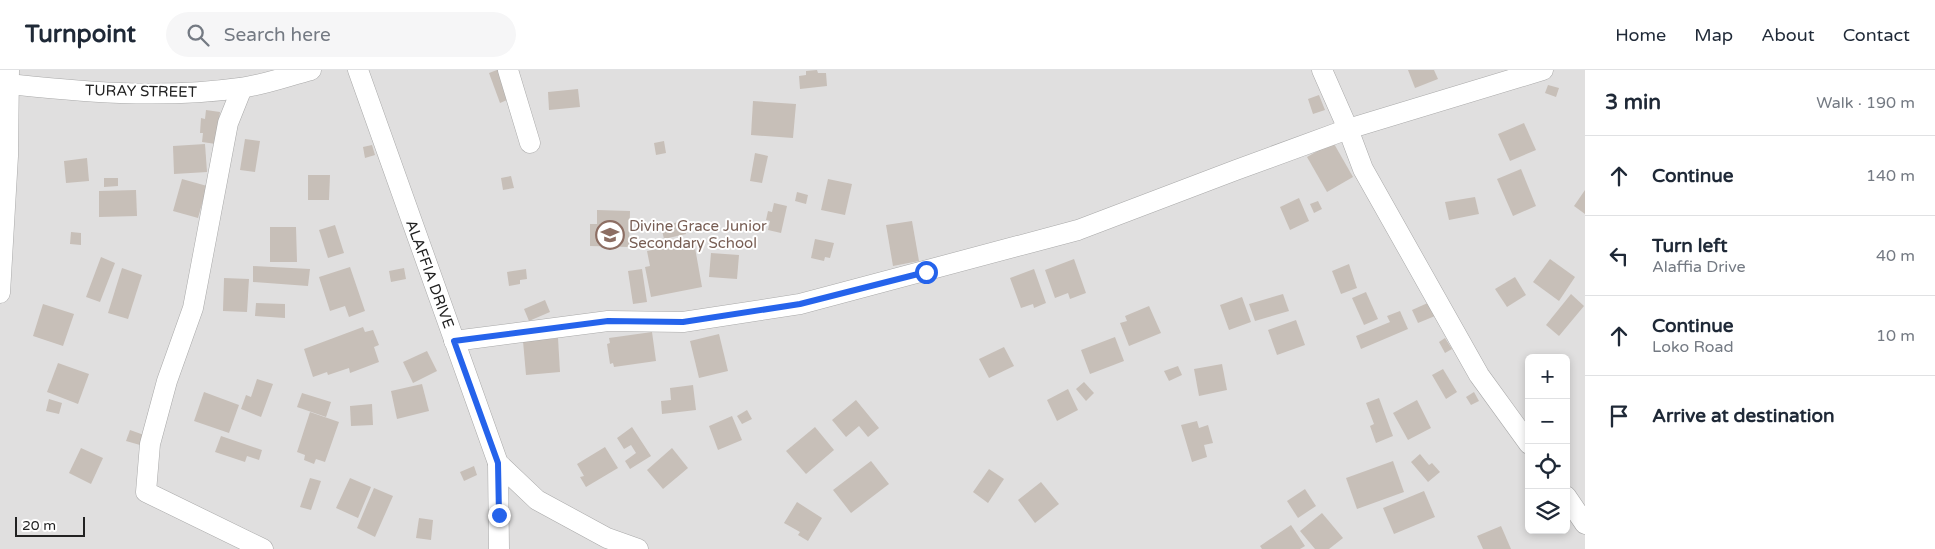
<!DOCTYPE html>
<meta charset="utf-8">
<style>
:root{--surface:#fff;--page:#f6f6f7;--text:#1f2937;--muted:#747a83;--line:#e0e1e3}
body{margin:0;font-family:"Varela Round",sans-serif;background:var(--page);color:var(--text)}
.controls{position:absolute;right:15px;bottom:15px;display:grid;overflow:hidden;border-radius:8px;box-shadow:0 2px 8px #0003}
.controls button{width:45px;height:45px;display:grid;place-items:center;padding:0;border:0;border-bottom:1px solid var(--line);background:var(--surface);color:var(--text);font:25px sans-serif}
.scale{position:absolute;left:15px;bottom:12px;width:70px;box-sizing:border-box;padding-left:5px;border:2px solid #222;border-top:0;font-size:14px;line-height:18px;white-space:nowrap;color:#222;-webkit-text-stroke:4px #fff;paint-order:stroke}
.stop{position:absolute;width:15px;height:15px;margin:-11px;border:4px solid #2563eb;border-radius:50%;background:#fff}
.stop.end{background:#2563eb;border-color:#fff;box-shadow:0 1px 5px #0008}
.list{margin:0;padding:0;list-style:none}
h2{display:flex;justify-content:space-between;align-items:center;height:65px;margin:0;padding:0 20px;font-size:21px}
h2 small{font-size:16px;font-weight:400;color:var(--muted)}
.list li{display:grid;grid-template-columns:32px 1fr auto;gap:15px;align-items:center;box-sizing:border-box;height:80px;padding:0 20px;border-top:1px solid var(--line)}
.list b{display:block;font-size:19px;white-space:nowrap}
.list p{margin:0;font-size:16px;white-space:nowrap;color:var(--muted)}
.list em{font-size:16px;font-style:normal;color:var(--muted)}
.icon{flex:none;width:28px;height:28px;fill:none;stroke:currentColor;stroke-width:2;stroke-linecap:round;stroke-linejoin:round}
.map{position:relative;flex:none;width:1585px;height:479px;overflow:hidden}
header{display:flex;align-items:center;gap:30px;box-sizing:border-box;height:70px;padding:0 25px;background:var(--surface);border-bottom:1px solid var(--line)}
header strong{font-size:24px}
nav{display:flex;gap:28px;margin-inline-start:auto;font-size:18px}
.search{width:350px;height:45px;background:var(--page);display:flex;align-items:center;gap:12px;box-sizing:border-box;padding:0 18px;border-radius:28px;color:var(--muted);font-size:19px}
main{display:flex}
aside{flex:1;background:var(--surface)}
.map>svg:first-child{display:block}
</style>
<header>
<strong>Turnpoint</strong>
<div class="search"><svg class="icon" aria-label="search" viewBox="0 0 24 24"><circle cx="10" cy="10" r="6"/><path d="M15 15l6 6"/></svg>Search here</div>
<nav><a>Home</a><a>Map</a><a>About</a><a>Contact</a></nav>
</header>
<main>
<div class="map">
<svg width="1585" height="479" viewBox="0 0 1585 479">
<rect width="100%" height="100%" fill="#f2efe9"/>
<!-- residential -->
<path fill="#e0dfdf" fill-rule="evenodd" d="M0 0H1585V479H0ZM1529 288H1566V460H1529Z"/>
<!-- building -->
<g fill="#c7bfb8">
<path d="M497 0H504L514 27 500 33 489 3Z"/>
<path d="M817 0 818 3H826L827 16 800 19 799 6 806 5V1Z"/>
<path d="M1408 0H1434L1438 9 1415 18Z"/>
<path d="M1548 15 1559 18 1556 27 1545 23Z"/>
<path d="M578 19 580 37 549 40 548 22Z"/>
<path d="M1319 25 1325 40 1313 44 1308 29Z"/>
<path d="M753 31 796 34 793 68 751 65Z"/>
<path d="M206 40 220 42 216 74 202 72 203 63H200L201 48 205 49Z"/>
<path d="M1524 53 1536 80 1510 91 1498 64Z"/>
<path d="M245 69 260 71 255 102 240 100Z"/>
<path d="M664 71 666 83 656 85 654 73Z"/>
<path d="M1333 72 1353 107 1327 122 1307 87Z"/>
<path d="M205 74 207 102 174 104 173 76Z"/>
<path d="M372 75 375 85 365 88 363 77Z"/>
<path d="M755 83 768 86 762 113 750 111Z"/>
<path d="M87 88 89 111 66 113 64 91Z"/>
<path d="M1521 99 1536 136 1513 146 1497 109Z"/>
<path d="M308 105H330L329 130H308Z"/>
<path d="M511 106 514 118 503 120 501 108Z"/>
<path d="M104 108H118V116L104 117Z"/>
<path d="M182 109 207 116 198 148 173 141Z"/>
<path d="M828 109 852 114 845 145 821 140Z"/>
<path d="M136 120 137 146 99 147V121Z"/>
<path d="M1585 120V144L1574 136Z"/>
<path d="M797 122 808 125 806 134 795 131Z"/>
<path d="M1475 127 1479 144 1449 150 1445 132Z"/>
<path d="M1299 128 1309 151 1290 160 1280 137Z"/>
<path d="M1318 131 1322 139 1314 143 1310 134Z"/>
<path d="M774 133 787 136 781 163 768 160 770 151 766 150 768 141 772 142Z"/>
<path d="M597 140 630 141 629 177 590 176V154H597Z"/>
<path d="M683 151 686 164 664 169 661 156Z"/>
<path d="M912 151 919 191 893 196 886 155Z"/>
<path d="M335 155 344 183 328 188 319 160Z"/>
<path d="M270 157H296L297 192H270Z"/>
<path d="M71 162 81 163V175L70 174Z"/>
<path d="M815 169 834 173 830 188 825 187 824 191 811 188Z"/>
<path d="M694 172 702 217 651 227 645 197 650 196 647 181Z"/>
<path d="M711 183 739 185 737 209 709 207Z"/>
<path d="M101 187 115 193 100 232 86 227Z"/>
<path d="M1074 189 1086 223 1070 229 1068 223 1055 228 1045 200Z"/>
<path d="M1550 189 1575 207 1559 231 1533 212Z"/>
<path d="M1349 194 1357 218 1341 224 1332 201Z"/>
<path d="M253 196 310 199 308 216 253 212Z"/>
<path d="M350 197 365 241 349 247 345 236 330 241 319 207Z"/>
<path d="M122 198 142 205 128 249 108 243Z"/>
<path d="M404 198 406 209 391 212 389 201Z"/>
<path d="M526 199 527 209 520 210V214L509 216 507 202Z"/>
<path d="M642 199 647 232 633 234 628 201Z"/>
<path d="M1034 199 1046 233 1034 238 1033 234 1021 238 1010 208Z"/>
<path d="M1515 207 1526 225 1507 237 1495 219Z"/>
<path d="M224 208 249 209 247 242 223 241Z"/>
<path d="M1366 222 1378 249 1364 255 1352 228Z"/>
<path d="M1283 224 1289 241 1255 251 1249 234Z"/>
<path d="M1571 224 1584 236 1559 266 1546 255Z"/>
<path d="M1242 227 1251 252 1229 260 1220 235Z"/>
<path d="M545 230 550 242 529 251 524 239Z"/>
<path d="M1430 232 1435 246 1418 253 1412 240Z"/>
<path d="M256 233 285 234V248L255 246Z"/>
<path d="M43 234 74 244 63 276 33 266Z"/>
<path d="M1149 236 1161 263 1129 276 1120 253 1127 251 1125 246Z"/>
<path d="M1400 241 1408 259 1361 279 1356 266 1390 252 1387 246Z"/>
<path d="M1296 250 1305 275 1277 285 1268 260Z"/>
<path d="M363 257 365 262 373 260 379 275 374 277 379 292 350 303 349 298 328 305 327 302 313 307 304 279Z"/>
<path d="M652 262 656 291 614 297 613 293 610 294 607 274 610 273 609 268Z"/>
<path d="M719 264 728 301 699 308 690 271Z"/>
<path d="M1115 267 1124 291 1090 304 1081 280Z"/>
<path d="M558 268 560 302 526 305 523 271Z"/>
<path d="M1445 268 1452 279 1445 283 1439 272Z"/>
<path d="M1004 277 1014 296 989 308 979 289Z"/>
<path d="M427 281 437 301 413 313 403 292Z"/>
<path d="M58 293 89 304 78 334 47 322Z"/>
<path d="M1222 294 1227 320 1199 326 1194 299Z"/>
<path d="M1178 296 1182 305 1169 311 1164 301Z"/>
<path d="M1443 299 1457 322 1446 329 1432 305Z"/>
<path d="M257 309 273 314 261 347 241 339 246 325 251 327Z"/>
<path d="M1084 312 1094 323 1086 331 1076 319Z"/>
<path d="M422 314 429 341 397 349 391 321Z"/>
<path d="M693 315 696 340 662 344 661 331 671 330 670 318Z"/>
<path d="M1068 319 1078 340 1057 351 1047 330Z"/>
<path d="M204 322 239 335 229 363 194 351Z"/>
<path d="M1474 322 1479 331 1471 335 1466 327Z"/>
<path d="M302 323 331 332 326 347 297 337Z"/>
<path d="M1379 328 1393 366 1376 373 1370 356 1374 354 1366 333Z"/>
<path d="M49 329 62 333 59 344 46 341Z"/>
<path d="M856 330 879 358 868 367 859 356 846 367 832 350Z"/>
<path d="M1417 330 1431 358 1408 370 1393 343Z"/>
<path d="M372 334 373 355 351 356 350 336Z"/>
<path d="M747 340 752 349 742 354 737 346Z"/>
<path d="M310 342 339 352 325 392 316 389 314 394 304 390 305 385 297 382Z"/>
<path d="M732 346 742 370 718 380 709 356Z"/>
<path d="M1197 351 1199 358 1208 355 1213 373 1204 375 1207 387 1192 392 1181 355Z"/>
<path d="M632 357 651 386 630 399 625 391 636 383 631 375 624 379 617 368Z"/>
<path d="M815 357 834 380 806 404 786 381Z"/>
<path d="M130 360 144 365 140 375 126 371Z"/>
<path d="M221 366 262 380 259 390 247 386 245 392 215 382Z"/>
<path d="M605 377 618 398 586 417 580 407 584 406 577 394Z"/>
<path d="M81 378 103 388 91 414 69 403Z"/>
<path d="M672 378 688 398 663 419 647 400Z"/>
<path d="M1420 384 1429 395 1432 393 1440 402 1428 412 1411 392Z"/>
<path d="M871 391 889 414 851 443 833 420Z"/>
<path d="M1393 391 1404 422 1357 439 1346 408Z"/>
<path d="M474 396 477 405 464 411 460 402Z"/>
<path d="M989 399 1004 409 988 433 973 422Z"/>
<path d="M310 408 321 411 311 440 300 437Z"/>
<path d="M350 408 371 417 358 448 336 438Z"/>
<path d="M1041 412 1059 434 1035 453 1018 430Z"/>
<path d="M374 418 393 426 375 467 357 458Z"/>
<path d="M1305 419 1316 436 1298 448 1287 431Z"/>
<path d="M1424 421 1435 447 1394 464 1383 438Z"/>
<path d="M797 432 822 448 808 471 798 465 800 462 784 453Z"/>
<path d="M1322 443 1343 468 1329 479H1315L1300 461Z"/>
<path d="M419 448 433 450 431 470 416 468Z"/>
<path d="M1291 455 1305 476 1300 479H1262L1260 476Z"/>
<path d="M1501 456 1511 479H1483L1477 466Z"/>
</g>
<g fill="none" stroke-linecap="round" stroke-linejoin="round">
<defs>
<g id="street">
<path d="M358 0 498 393 537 430 607 468 638 479"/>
<path d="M508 0 530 73"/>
<path d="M1322 0 1348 59 1363 99 1479 305 1529 374"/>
<path d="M0 13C79 22 161 29 240 18 264 15 288 6 311 0"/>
<path d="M242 18 228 53 193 238 167 311 150 374 146 422 263 479"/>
<path d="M0 223 8 86 9 0"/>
<path d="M454 271 608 251 683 252 800 234 1078 160 1236 100 1348 59 1543 0"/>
<path d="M498 393 499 479"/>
<path d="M1566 426 1585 454"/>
</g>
</defs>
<!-- street casing -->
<use href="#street" stroke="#a9a9a9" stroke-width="21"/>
<!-- street -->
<use href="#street" stroke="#fff" stroke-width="20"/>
</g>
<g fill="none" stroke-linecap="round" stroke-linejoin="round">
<!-- route -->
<path stroke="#2563eb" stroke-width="6" d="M499 445 498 393 454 271 608 251 683 252 800 234 926 202"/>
</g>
<!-- icons -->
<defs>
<symbol id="school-ring" viewBox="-11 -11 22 22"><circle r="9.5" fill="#fff" stroke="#8d6e63" stroke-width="1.5"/><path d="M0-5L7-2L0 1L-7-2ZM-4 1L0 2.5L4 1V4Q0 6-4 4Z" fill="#8d6e63"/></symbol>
</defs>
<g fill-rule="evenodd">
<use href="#school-ring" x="594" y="149" width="32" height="32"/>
</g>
<g text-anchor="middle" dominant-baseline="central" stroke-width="4" stroke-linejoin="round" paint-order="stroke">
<!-- street labels -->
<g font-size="15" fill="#222" stroke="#fff">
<text transform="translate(141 21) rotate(1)">TURAY STREET</text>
<text transform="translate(430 204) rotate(70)">ALAFFIA DRIVE</text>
</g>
<!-- education labels -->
<g font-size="15" fill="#785e54" stroke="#fff" text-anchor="start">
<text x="629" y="156">Divine Grace Junior<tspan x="629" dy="17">Secondary School</tspan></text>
</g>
</g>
</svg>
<div class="controls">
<button>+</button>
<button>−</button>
<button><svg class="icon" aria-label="locate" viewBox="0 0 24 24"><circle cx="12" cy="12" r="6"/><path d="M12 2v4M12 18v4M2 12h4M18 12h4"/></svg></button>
<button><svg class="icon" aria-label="layers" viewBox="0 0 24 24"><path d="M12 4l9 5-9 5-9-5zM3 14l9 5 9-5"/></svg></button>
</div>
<div class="scale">20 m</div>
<div class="stop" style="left:926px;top:202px"></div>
<div class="stop end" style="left:499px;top:445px"></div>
</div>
<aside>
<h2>3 min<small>Walk · 190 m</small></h2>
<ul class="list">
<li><svg class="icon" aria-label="ahead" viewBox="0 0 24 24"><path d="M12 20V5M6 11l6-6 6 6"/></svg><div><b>Continue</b></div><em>140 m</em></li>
<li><svg class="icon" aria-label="left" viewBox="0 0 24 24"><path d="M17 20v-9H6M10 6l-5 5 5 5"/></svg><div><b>Turn left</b><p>Alaffia Drive</p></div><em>40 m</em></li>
<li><svg class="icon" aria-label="ahead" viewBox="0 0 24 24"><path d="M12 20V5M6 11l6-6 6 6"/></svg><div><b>Continue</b><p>Loko Road</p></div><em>10 m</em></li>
<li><svg class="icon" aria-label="arrive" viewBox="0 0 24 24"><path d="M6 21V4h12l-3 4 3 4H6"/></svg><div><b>Arrive at destination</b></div></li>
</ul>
</aside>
</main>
